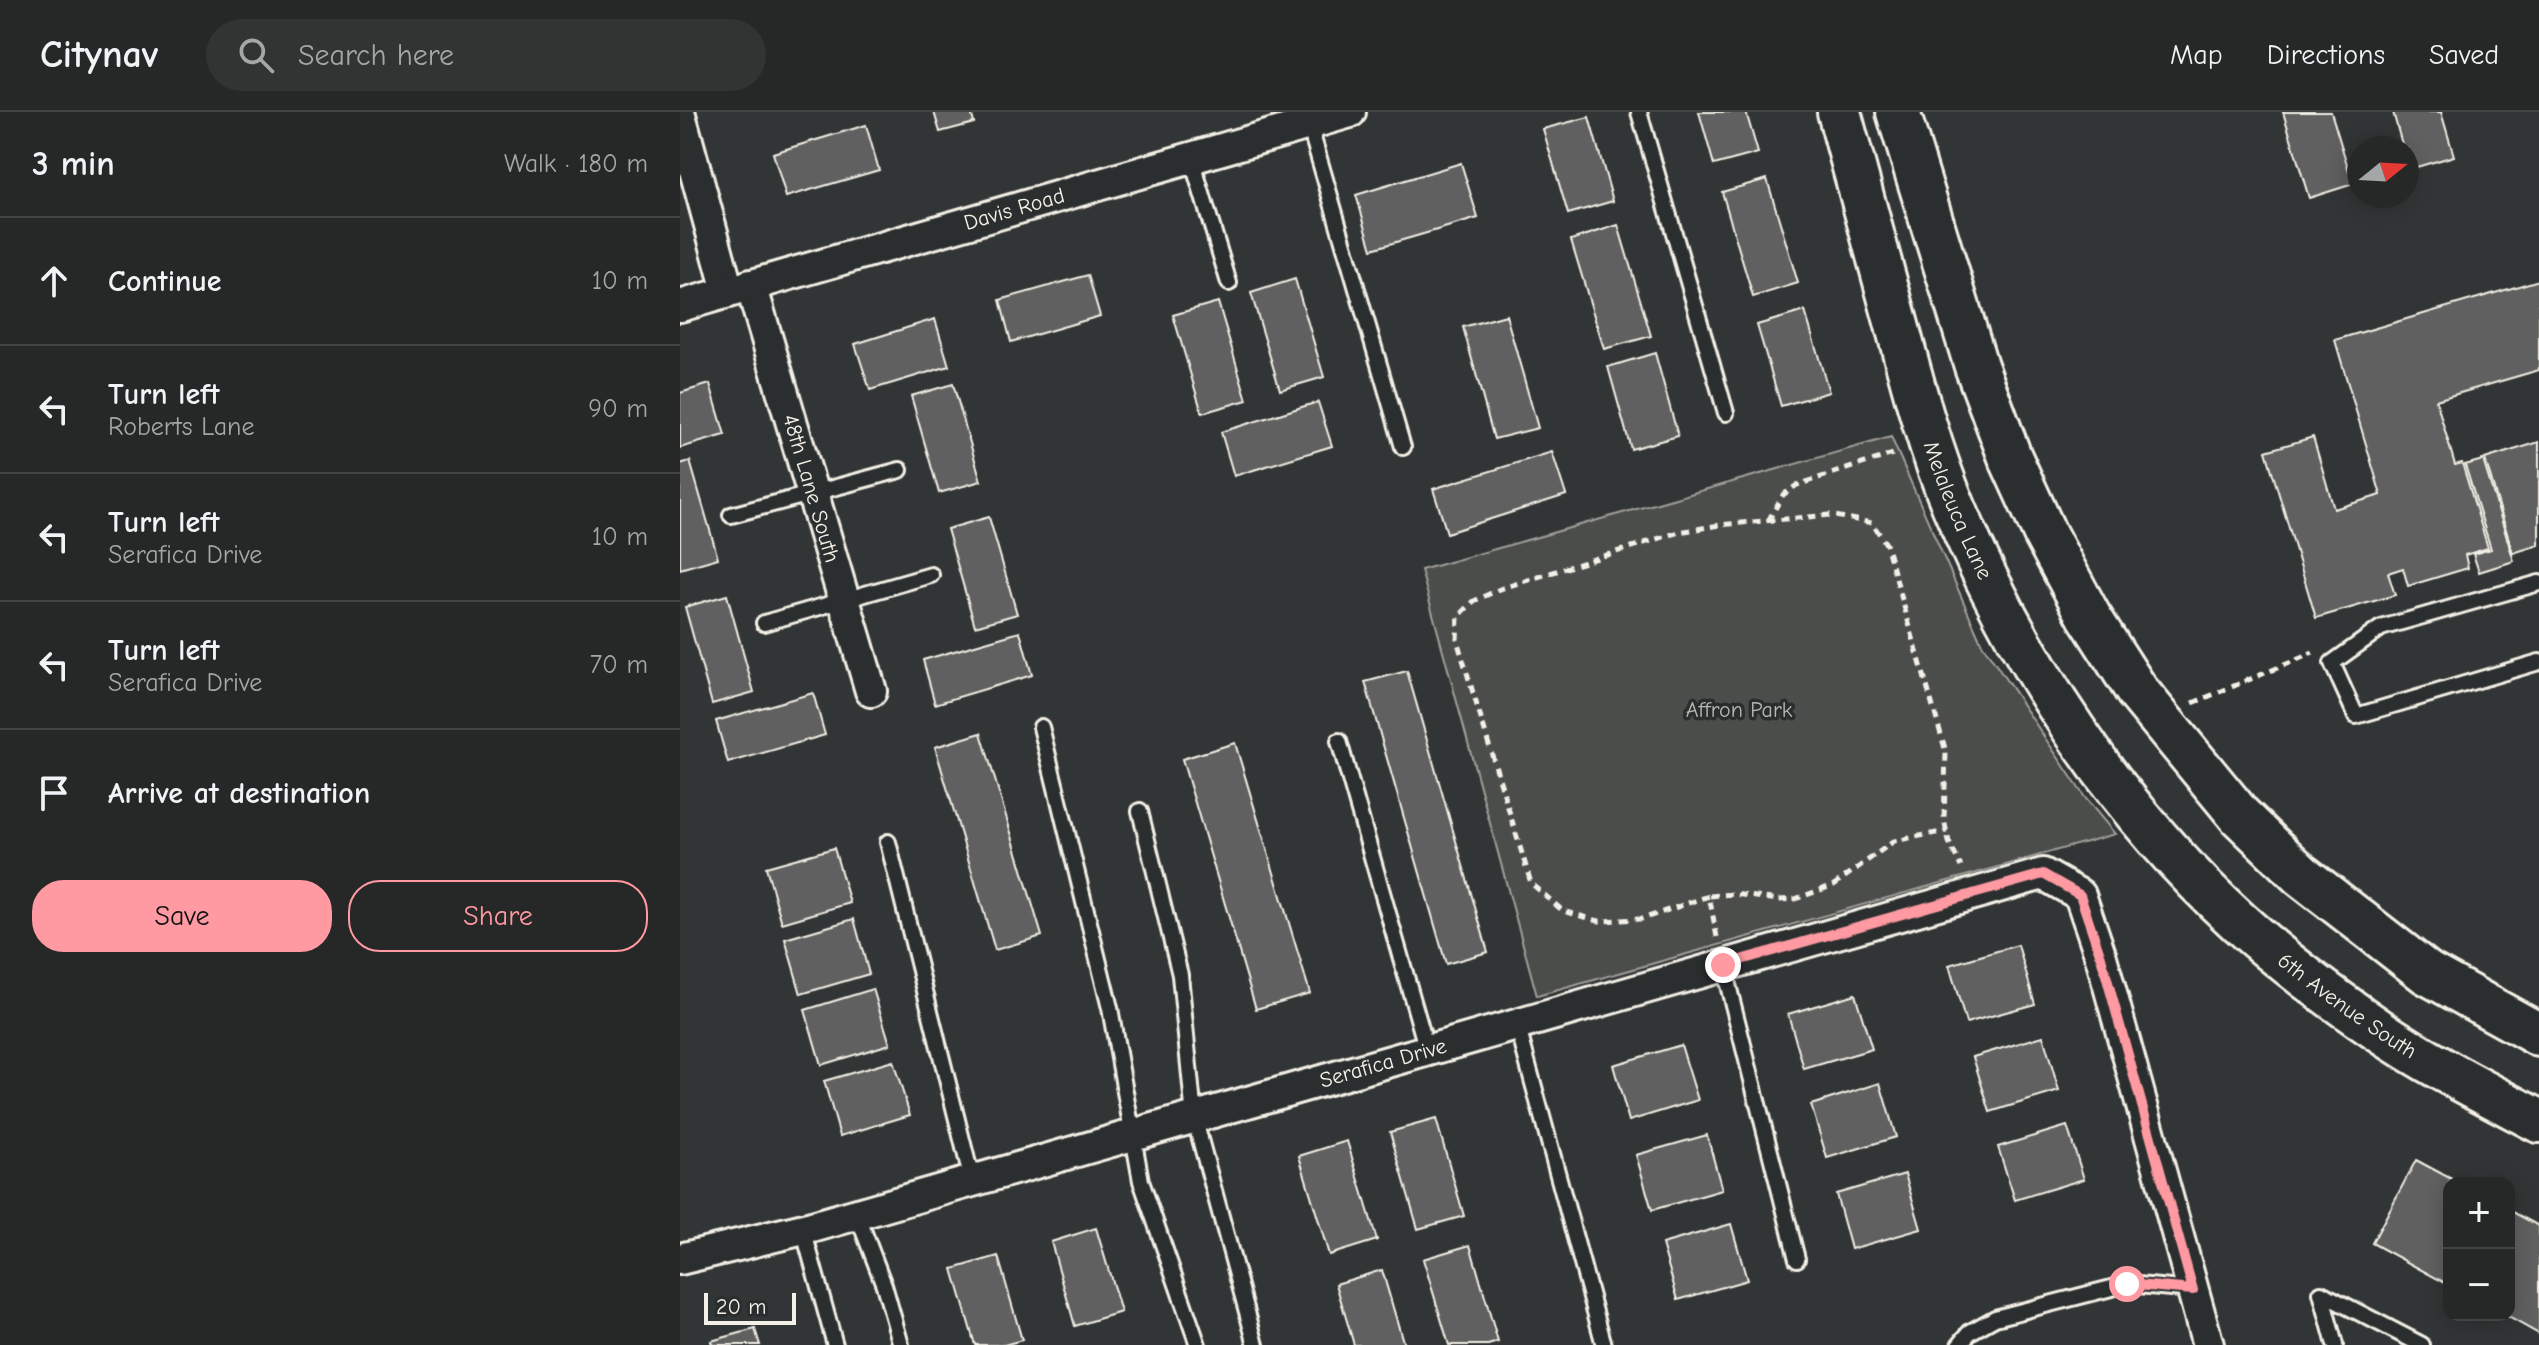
<!DOCTYPE html>
<meta charset="utf-8">
<style>
:root{--surface:#262828;--page:#323434;--text:#f1f3f6;--muted:#a4a6a8;--line:#424445;--accent:#ff9aa2}
body{margin:0;font-family:"Comic Neue",sans-serif;background:var(--page);color:var(--text)}
.controls{position:absolute;right:24px;bottom:24px;display:grid;overflow:hidden;border-radius:16px;box-shadow:0 4px 20px #0003}
.controls button{width:72px;height:72px;display:grid;place-items:center;padding:0;border:0;border-bottom:2px solid var(--line);background:var(--surface);color:var(--text);font:40px sans-serif}
.compass{position:absolute;left:1667px;top:24px;width:72px;height:72px;border-radius:50%;background:var(--surface);box-shadow:0 4px 20px #0003;rotate:72deg}
.scale{position:absolute;left:24px;bottom:20px;width:92px;box-sizing:border-box;padding-left:8px;border:4px solid #f4f1e8;border-top:0;font-size:22px;line-height:28px;white-space:nowrap;color:#f4f1e8;-webkit-text-stroke:6px #2a2d2e;paint-order:stroke}
.stop{position:absolute;width:24px;height:24px;margin:-18px;border:6px solid #ff9aa2;border-radius:50%;background:#fff}
.stop.end{background:#ff9aa2;border-color:#fff;box-shadow:0 2px 8px #0008}
.list{margin:0;padding:0;list-style:none}
h2{display:flex;justify-content:space-between;align-items:center;height:104px;margin:0;padding:0 32px;font-size:34px}
h2 small{font-size:26px;font-weight:400;color:var(--muted)}
.list li{display:grid;grid-template-columns:52px 1fr auto;gap:24px;align-items:center;box-sizing:border-box;height:128px;padding:0 32px;border-top:2px solid var(--line)}
.list b{display:block;font-size:30px;white-space:nowrap}
.list p{margin:0;font-size:26px;white-space:nowrap;color:var(--muted)}
.list em{font-size:26px;font-style:normal;color:var(--muted)}
.actions{display:flex;gap:16px;padding:24px 32px}
.actions a{flex:1;padding:18px 0;border:2px solid var(--accent);border-radius:32px;text-align:center;font-size:28px;color:var(--accent)}
.actions .main{background:var(--accent);color:#111}
.icon{flex:none;width:44px;height:44px;fill:none;stroke:currentColor;stroke-width:2;stroke-linecap:round;stroke-linejoin:round}
.map{position:relative;flex:none;width:1859px;height:1233px;overflow:hidden}
header{display:flex;align-items:center;gap:48px;box-sizing:border-box;height:112px;padding:0 40px;background:var(--surface);border-bottom:2px solid var(--line)}
header strong{font-size:38px}
nav{display:flex;gap:44px;margin-inline-start:auto;font-size:28px}
.search{width:560px;height:72px;background:var(--page);display:flex;align-items:center;gap:20px;box-sizing:border-box;padding:0 28px;border-radius:44px;color:var(--muted);font-size:30px}
main{display:flex}
aside{flex:1;background:var(--surface)}
.map>svg:first-child{display:block}
</style>
<header>
<strong>Citynav</strong>
<div class="search"><svg class="icon" aria-label="search" viewBox="0 0 24 24"><circle cx="10" cy="10" r="6"/><path d="M15 15l6 6"/></svg>Search here</div>
<nav><a>Map</a><a>Directions</a><a>Saved</a></nav>
</header>
<main>
<aside>
<h2>3 min<small>Walk · 180 m</small></h2>
<ul class="list">
<li><svg class="icon" aria-label="ahead" viewBox="0 0 24 24"><path d="M12 20V5M6 11l6-6 6 6"/></svg><div><b>Continue</b></div><em>10 m</em></li>
<li><svg class="icon" aria-label="left" viewBox="0 0 24 24"><path d="M17 20v-9H6M10 6l-5 5 5 5"/></svg><div><b>Turn left</b><p>Roberts Lane</p></div><em>90 m</em></li>
<li><svg class="icon" aria-label="left" viewBox="0 0 24 24"><path d="M17 20v-9H6M10 6l-5 5 5 5"/></svg><div><b>Turn left</b><p>Serafica Drive</p></div><em>10 m</em></li>
<li><svg class="icon" aria-label="left" viewBox="0 0 24 24"><path d="M17 20v-9H6M10 6l-5 5 5 5"/></svg><div><b>Turn left</b><p>Serafica Drive</p></div><em>70 m</em></li>
<li><svg class="icon" aria-label="arrive" viewBox="0 0 24 24"><path d="M6 21V4h12l-3 4 3 4H6"/></svg><div><b>Arrive at destination</b></div></li>
</ul>
<div class="actions"><a class="main">Save</a><a>Share</a></div>
</aside>
<div class="map">
<svg width="1859" height="1233" viewBox="0 0 1859 1233">
<rect width="100%" height="100%" fill="#323535"/>
<filter id="ink" filterUnits="userSpaceOnUse"><feTurbulence type="fractalNoise" baseFrequency=".0125" numOctaves="2"/><feDisplacementMap in="SourceGraphic" scale="16" xChannelSelector="R" yChannelSelector="G"/><feConvolveMatrix kernelMatrix="1 2 1 2 8 2 1 2 1" color-interpolation-filters="sRGB"/></filter>
<g filter="url(#ink)">
<!-- green -->
<path fill="#4b4d4c" stroke="#a09f9a" stroke-width="2" d="M1211 325 1302 532 1406 687 1435 722 857 884 741 458Z"/>
<!-- building -->
<g fill="#5f605f" stroke="#f4f1e8" stroke-width="2">
<path d="M254 0H291L294 11 260 20Z"/>
<path d="M1019 0H1066L1078 41 1034 53Z"/>
<path d="M1603 0H1651L1673 72 1629 86Z"/>
<path d="M1713 0H1761L1774 44 1730 57 1727 36H1723Z"/>
<path d="M909 5 933 89 888 102 863 17Z"/>
<path d="M186 13 199 58 106 85 93 41Z"/>
<path d="M781 51 798 106 692 137 676 83Z"/>
<path d="M1087 67 1118 171 1073 185 1042 80Z"/>
<path d="M938 113 971 224 924 237 891 128Z"/>
<path d="M408 163 420 204 331 230 320 188Z"/>
<path d="M615 167 644 265 600 278 571 181Z"/>
<path d="M1859 168V258L1756 288 1775 353 1782 351 1808 436 1785 443 1788 456 1728 474 1723 456 1708 461 1715 483 1636 506 1586 339 1633 325 1654 397 1701 383 1655 228Z"/>
<path d="M538 190 567 288 522 301 493 203Z"/>
<path d="M1125 199 1149 280 1101 294 1077 213Z"/>
<path d="M826 203 858 316 814 327 783 215Z"/>
<path d="M255 207 269 254 190 278 175 232Z"/>
<path d="M975 241 998 324 951 337 928 255Z"/>
<path d="M30 272 45 323 0 336V281Z"/>
<path d="M273 272 301 369 259 381 231 284Z"/>
<path d="M638 290 652 334 554 364 541 320Z"/>
<path d="M1859 330V433L1833 441 1805 347Z"/>
<path d="M872 340 886 383 767 421 753 377Z"/>
<path d="M1803 348 1834 449 1799 460 1793 442 1811 437 1785 353Z"/>
<path d="M10 349 38 446 0 457V352Z"/>
<path d="M309 405 337 502 295 514 267 417Z"/>
<path d="M47 483 74 580 32 592 5 495Z"/>
<path d="M340 520 352 563 255 592 243 548Z"/>
<path d="M727 559 808 840 766 852 685 570Z"/>
<path d="M133 581 145 623 48 651 36 609Z"/>
<path d="M301 621 362 824 315 838 255 635Z"/>
<path d="M555 631 630 881 576 897 502 647Z"/>
<path d="M154 736 170 791 102 811 86 755Z"/>
<path d="M174 807 189 862 121 882 105 827Z"/>
<path d="M1338 833 1355 892 1286 911 1269 853Z"/>
<path d="M193 877 210 932 141 953 125 898Z"/>
<path d="M1175 882 1192 937 1124 957 1108 902Z"/>
<path d="M1363 924 1379 979 1310 1000 1293 945Z"/>
<path d="M1001 933 1018 988 949 1009 933 953Z"/>
<path d="M213 949 230 1003 160 1024 144 969Z"/>
<path d="M1200 971 1216 1025 1147 1046 1131 993Z"/>
<path d="M756 1007 784 1104 738 1117 710 1020Z"/>
<path d="M1387 1014 1404 1067 1335 1088 1318 1035Z"/>
<path d="M1027 1023 1042 1078 972 1098 956 1043Z"/>
<path d="M667 1029 697 1128 649 1143 619 1044Z"/>
<path d="M1736 1048 1779 1071H1769V1173L1692 1131Z"/>
<path d="M1225 1062 1241 1117 1171 1137 1156 1082Z"/>
<path d="M1829 1098 1859 1114V1222L1825 1203H1829Z"/>
<path d="M1051 1112 1067 1168 998 1188 982 1132Z"/>
<path d="M416 1116 441 1200 395 1214 371 1130Z"/>
<path d="M790 1133 818 1230 808 1233H769L743 1147Z"/>
<path d="M318 1144 342 1228 324 1233H295L273 1157Z"/>
<path d="M702 1158 724 1233H674L656 1172Z"/>
<path d="M75 1217 80 1233H32L31 1229Z"/>
</g>
<g fill="none" stroke-linecap="round" stroke-linejoin="round">
<defs>
<g id="lane">
<path d="M959 0 1046 301"/>
<path d="M629 12 723 335"/>
<path d="M511 45 549 171"/>
<path d="M51 403 220 358"/>
<path d="M1859 471 1701 516 1652 551 1676 604 1859 550"/>
<path d="M84 511 251 463"/>
<path d="M361 615 430 896 461 1069 518 1233"/>
<path d="M659 629 747 938"/>
<path d="M460 699 500 863 514 1005 576 1233"/>
<path d="M208 730 292 1068"/>
<path d="M1043 853 1117 1147"/>
<path d="M837 912 924 1233"/>
<path d="M177 1102 204 1173 221 1233"/>
<path d="M123 1117 155 1233"/>
<path d="M1279 1233 1290 1220 1315 1206 1447 1172 1513 1178"/>
<path d="M1655 1233 1641 1181 1742 1233"/>
</g>
<g id="street">
<path d="M0 3 48 179"/>
<path id="s1" d="M71 173 191 579"/>
<path id="s2" d="M0 194 670 0"/>
<path id="s3" d="M0 1147 132 1115 1363 762 1400 783 1421 845 1528 1233"/>
</g>
<g id="secondary">
<path id="s4" d="M1159 0C1179 72 1198 145 1218 217 1234 277 1250 338 1274 395 1339 550 1435 697 1560 811 1602 849 1649 884 1697 917 1748 952 1804 980 1859 1009"/>
<path d="M1218 0 1296 254 1330 345 1365 422 1409 504 1457 579 1560 704 1621 763 1747 861 1859 923"/>
</g>
</defs>
<!-- lane casing -->
<use href="#lane" stroke="#f4f1e8" stroke-width="20"/>
<!-- street casing -->
<use href="#street" stroke="#f4f1e8" stroke-width="36"/>
<!-- secondary casing -->
<use href="#secondary" stroke="#f4f1e8" stroke-width="48"/>
<!-- path -->
<g stroke="#f4f1e8" stroke-width="5" stroke-dasharray="8 6" stroke-linecap="butt">
<path d="M1088 409 1103 383 1117 373 1216 341"/>
<path d="M1513 591 1633 541"/>
<path d="M1030 784 1054 782 1099 788 1115 787 1154 773 1214 729 1267 719"/>
<path d="M1037 825 1029 784 962 807 919 809 883 799 851 771 777 528 778 505 794 489 820 477 999 420 1040 413 1150 403 1192 411 1206 432 1266 640 1264 708 1269 730 1281 755"/>
</g>
<!-- lane -->
<use href="#lane" stroke="#2a2d2e" stroke-width="14"/>
<!-- street -->
<use href="#street" stroke="#2a2d2e" stroke-width="30"/>
<!-- secondary -->
<use href="#secondary" stroke="#2a2d2e" stroke-width="42"/>
</g>
</g>
<g fill="none" stroke-linecap="round" stroke-linejoin="round" filter="url(#ink)">
<!-- route -->
<path stroke="#ff9aa2" stroke-width="10" d="M1043 853 1363 762 1400 783 1421 845 1513 1178 1447 1172"/>
</g>
<g text-anchor="middle" dominant-baseline="central" stroke-width="7" stroke-linejoin="round" paint-order="stroke">
<!-- street labels -->
<g font-size="22" fill="#f4f1e8" stroke="#2a2d2e">
<text stroke="none"><textPath href="#s2" startOffset="348">Davis Road</textPath></text>
<text stroke="none"><textPath href="#s1" startOffset="212">48th Lane South</textPath></text>
<text stroke="none"><textPath href="#s4" startOffset="416">Melaleuca Lane</textPath></text>
<text stroke="none"><textPath href="#s4" startOffset="1056">6th Avenue South</textPath></text>
<text stroke="none"><textPath href="#s3" startOffset="730">Serafica Drive</textPath></text>
</g>
<!-- park labels -->
<g font-size="22" fill="#b9b8b1" stroke="#2a2d2e">
<text x="1059" y="598">Affron Park</text>
</g>
</g>
</svg>
<div class="controls">
<button>+</button>
<button>−</button>
</div>
<svg class="compass" viewBox="-18 -18 36 36"><path d="M0-13l5 13h-10z" fill="#e53935"/><path d="M0 13l5-13h-10z" fill="#a4a6a8"/></svg>
<div class="scale">20 m</div>
<div class="stop" style="left:1447px;top:1172px"></div>
<div class="stop end" style="left:1043px;top:853px"></div>
</div>
</main>
